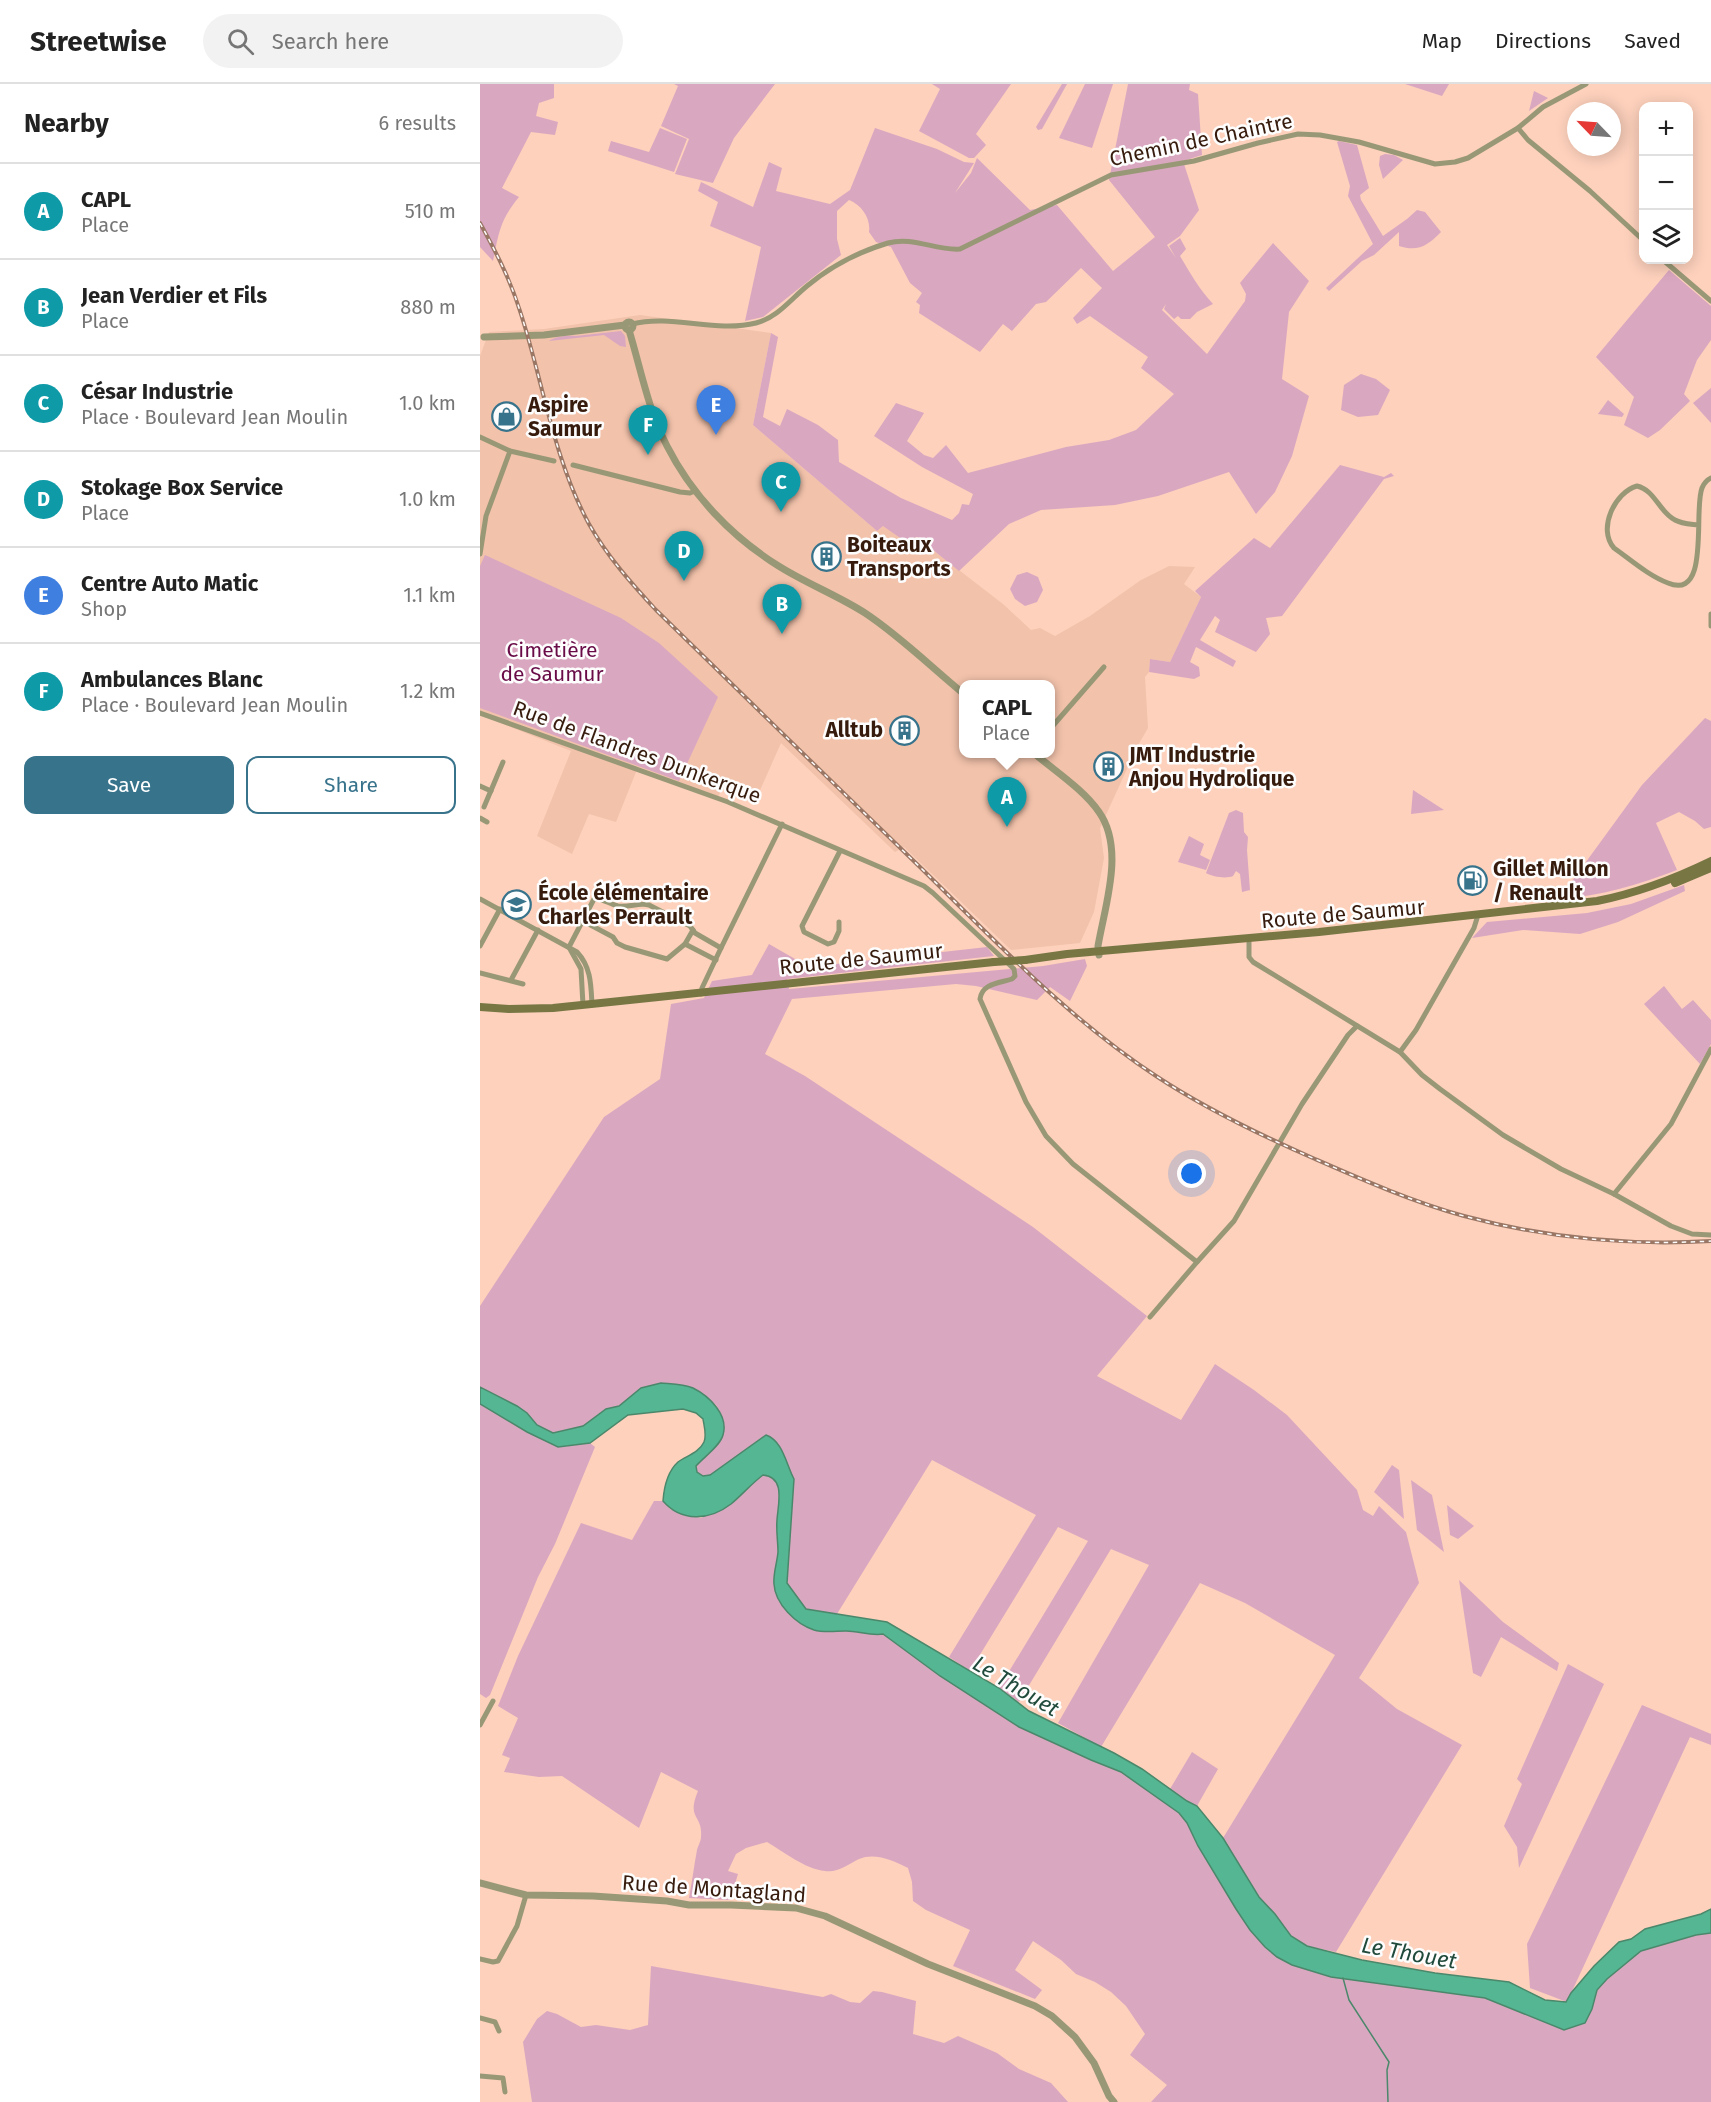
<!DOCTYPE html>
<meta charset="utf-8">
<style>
:root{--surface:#fff;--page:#f2f2f2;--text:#222;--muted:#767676;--line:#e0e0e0;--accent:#38738c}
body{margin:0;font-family:"Fira Sans",sans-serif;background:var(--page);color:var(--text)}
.controls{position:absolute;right:18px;top:18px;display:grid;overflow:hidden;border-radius:12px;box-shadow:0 3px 15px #0003}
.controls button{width:54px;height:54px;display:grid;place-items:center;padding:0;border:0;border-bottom:2px solid var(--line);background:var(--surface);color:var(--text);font:30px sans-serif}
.compass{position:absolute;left:1087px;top:18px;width:54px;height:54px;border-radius:50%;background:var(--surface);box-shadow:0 3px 15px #0003;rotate:295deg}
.you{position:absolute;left:712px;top:1090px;width:21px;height:21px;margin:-15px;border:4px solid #fff;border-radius:50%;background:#1a73e8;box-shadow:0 0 0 9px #1a73e833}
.badge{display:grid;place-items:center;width:39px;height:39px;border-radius:50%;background:var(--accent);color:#fff;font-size:20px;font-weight:700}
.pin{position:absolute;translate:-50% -50px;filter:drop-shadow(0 2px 3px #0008)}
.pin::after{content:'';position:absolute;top:32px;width:21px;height:18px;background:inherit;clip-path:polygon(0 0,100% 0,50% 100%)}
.popup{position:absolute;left:479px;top:596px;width:96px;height:78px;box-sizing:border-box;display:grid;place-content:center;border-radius:12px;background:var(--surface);filter:drop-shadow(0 2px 4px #0005);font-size:20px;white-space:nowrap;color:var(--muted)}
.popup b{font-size:22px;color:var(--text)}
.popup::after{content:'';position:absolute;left:50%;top:100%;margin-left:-12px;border:12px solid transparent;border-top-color:var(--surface)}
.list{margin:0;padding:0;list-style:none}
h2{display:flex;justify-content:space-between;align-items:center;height:78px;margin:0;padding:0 24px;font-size:26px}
h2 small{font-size:20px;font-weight:400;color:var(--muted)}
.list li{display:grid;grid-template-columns:39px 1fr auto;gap:18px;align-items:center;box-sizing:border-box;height:96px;padding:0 24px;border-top:2px solid var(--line)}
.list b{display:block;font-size:22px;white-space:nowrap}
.list p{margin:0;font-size:20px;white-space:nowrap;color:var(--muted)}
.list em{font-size:20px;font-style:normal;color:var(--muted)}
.actions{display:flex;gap:12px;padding:18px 24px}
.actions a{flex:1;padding:14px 0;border:2px solid var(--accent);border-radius:12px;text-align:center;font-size:21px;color:var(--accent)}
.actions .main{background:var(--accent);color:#fff}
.icon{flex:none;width:33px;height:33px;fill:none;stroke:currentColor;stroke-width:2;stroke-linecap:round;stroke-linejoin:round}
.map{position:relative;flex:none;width:1231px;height:2018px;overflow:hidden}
header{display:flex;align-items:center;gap:36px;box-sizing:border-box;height:84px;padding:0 30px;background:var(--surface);border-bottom:2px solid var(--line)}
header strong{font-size:28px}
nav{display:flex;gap:33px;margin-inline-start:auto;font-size:21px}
.search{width:420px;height:54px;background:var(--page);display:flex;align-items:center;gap:15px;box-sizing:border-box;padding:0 21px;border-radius:33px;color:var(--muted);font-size:22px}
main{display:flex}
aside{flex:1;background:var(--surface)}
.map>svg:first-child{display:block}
</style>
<header>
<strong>Streetwise</strong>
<div class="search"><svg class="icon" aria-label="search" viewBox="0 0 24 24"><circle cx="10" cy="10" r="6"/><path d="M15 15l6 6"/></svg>Search here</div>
<nav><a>Map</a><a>Directions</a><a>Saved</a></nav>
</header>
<main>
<aside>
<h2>Nearby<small>6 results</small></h2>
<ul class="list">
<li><span class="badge" style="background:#0f9aa8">A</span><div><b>CAPL</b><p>Place</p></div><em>510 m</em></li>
<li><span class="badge" style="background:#0f9aa8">B</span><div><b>Jean Verdier et Fils</b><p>Place</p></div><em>880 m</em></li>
<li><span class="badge" style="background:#0f9aa8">C</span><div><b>César Industrie</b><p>Place · Boulevard Jean Moulin</p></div><em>1.0 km</em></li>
<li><span class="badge" style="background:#0f9aa8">D</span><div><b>Stokage Box Service</b><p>Place</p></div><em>1.0 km</em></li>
<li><span class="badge" style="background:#3f7fe0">E</span><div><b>Centre Auto Matic</b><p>Shop</p></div><em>1.1 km</em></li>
<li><span class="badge" style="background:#0f9aa8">F</span><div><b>Ambulances Blanc</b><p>Place · Boulevard Jean Moulin</p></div><em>1.2 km</em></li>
</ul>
<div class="actions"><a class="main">Save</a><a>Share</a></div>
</aside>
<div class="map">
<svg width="1231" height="2018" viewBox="0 0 1231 2018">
<rect width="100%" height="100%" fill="#fdd1bc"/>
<!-- built -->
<path fill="#f2c2ab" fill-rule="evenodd" d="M160 231 291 249 273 341 397 447 403 442 436 453 523 520 551 546 560 544 575 552 610 532 661 496 689 482 715 483 704 500 721 513 690 578 670 575 669 588 665 593 668 644 657 663 620 744 624 774 614 828 600 859 531 866 424 763 415 768 301 659 277 713 245 699 238 713 158 683 136 738 109 730 92 770 57 752 91 667 0 631V272L9 248 64 245ZM484 600H570V670H484Z"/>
<!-- green -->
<g fill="#daa7c0">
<path d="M0 0H74V14L59 19 56 32 78 38 75 51 51 48 22 104 39 113C20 136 19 148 13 177L0 163Z"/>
<path d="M194 0H295L254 54 233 99 195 90 209 55 181 42 198 2Z"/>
<path d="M452 0H531L496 50 506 61 494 74H489L439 47 460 5Z"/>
<path d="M582 0H587L562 45 558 46 556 43Z"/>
<path d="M605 0H633L612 64 579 54Z"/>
<path d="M648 0H710L709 6 718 10 722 71 703 77 719 126 700 152 687 161 696 174 689 162 700 154 706 165 700 172C710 189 720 206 733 220L717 228 710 235H701L698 232 694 235 684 225 686 220 682 226 727 270 765 217 766 210 760 199 793 159 829 197 809 228 802 295 829 312 812 372 795 408 776 430 749 388 678 412 635 421 561 426 529 440 479 487 437 453 426 458 403 442 397 447 273 341 291 249 298 253 283 333 300 342 307 325 338 341 358 356 359 378 421 414 472 436 479 429 482 420 489 421 493 410 442 383 394 352 416 319 444 329 427 357 444 371 453 374 466 361 488 389 586 363 629 356 656 346 694 310 661 284 668 273 610 232 597 240 593 234 622 204 601 184 566 218 556 220 532 247 523 240 500 268 439 229 440 221 436 218 442 209 430 199 411 163 396 158 389 148C391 135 382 121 369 116L357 127V155L361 171 283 233 265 237 281 163 230 142 238 118 218 107 221 98 273 123 289 78 302 84 296 107 350 120 370 106 395 44 457 65 484 78 494 79 475 109 491 89 497 74 550 126 577 121 633 187 675 153 629 96Z"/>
<path d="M925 0H969L962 12Z"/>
<path d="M1054 7 1068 14 1049 27Z"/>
<path d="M180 44 207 55 194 88 128 67 131 57 169 68Z"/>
<path d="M859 57 877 61 889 104 880 111 881 116 903 152 927 135 937 126 945 128 961 148C947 162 938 168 919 162V148L894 171 882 177 849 207 846 204 893 160 868 112 870 102 857 58Z"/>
<path d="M905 70 914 71 923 76 903 95 899 81 900 72Z"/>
<path d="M1189 186 1231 222V256L1217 276 1204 310 1210 317 1180 346 1168 354 1144 341 1154 313 1116 273Z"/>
<path d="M141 247 145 252 146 263 140 262 124 251 69 257C75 252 89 251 96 252Z"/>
<path d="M881 290 896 295 910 306 898 331 878 333 861 326 864 301Z"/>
<path d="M1231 304V339L1213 319Z"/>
<path d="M1128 316 1144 330 1142 333 1118 330Z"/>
<path d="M860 381 904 393 911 389 914 392 904 395 802 532 786 534 790 550 776 568 735 548 740 536 735 532 720 556 756 577 753 583 716 563 710 578 719 583 720 592 714 595 669 588 670 575 690 578 721 513 715 507 774 454 790 464Z"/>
<path d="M5 471 141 534 179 559 238 613 199 697 0 624V482Z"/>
<path d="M547 488 558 493 563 506 557 518 545 522 535 515 530 505 537 491Z"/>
<path d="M1225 634 1231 637V743L1224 745 1215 737 1199 728 1176 739 1197 786C1157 801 1122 812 1079 815L1162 701Z"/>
<path d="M933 706 964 726 931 730Z"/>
<path d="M756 726 763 729 764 748 768 753 767 766 770 806 762 808 760 790 756 787 753 792C746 795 733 793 726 789L749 729Z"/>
<path d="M709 752 724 760 720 771 730 776 726 786 698 778Z"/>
<path d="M1204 801 1205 807 1138 838 1100 850 1043 846 992 854 1007 838 1107 829 1151 820Z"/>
<path d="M289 860 329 883 507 863 514 872 307 895 309 905 563 882 605 875 607 882 590 917 570 903 557 916 496 902 476 900 312 915 285 970 325 992 553 1143 667 1232 617 1292 701 1336 735 1280 774 1306 807 1331 877 1406 883 1426 893 1432 899 1422 926 1448 939 1499 879 1594 917 1625 982 1661 856 1868 827 1862 811 1852 795 1830 779 1813 743 1754 855 1571 765 1519 720 1499 621 1663 578 1639 669 1481 631 1465 539 1618 519 1604 608 1457 578 1443 490 1587 469 1573 556 1431 452 1376 357 1530 326 1525 307 1500 314 1395C306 1380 303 1357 286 1351L230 1391 223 1392 217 1388 216 1382 240 1357 237 1322 215 1305 146 1317 139 1323 121 1328 103 1342 73 1349 57 1341 47 1329 37 1322 0 1303V1222L124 1033 180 995 191 920 224 914 232 897 272 891Z"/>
<path d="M1184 902 1202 925 1213 916 1231 936V960L1220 980 1164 920Z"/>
<path d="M0 1320 47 1348 78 1363 110 1359 115 1363 75 1460 58 1493 10 1611 6 1614 0 1610Z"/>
<path d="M912 1381 919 1386 924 1435 894 1408Z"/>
<path d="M283 1391C306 1393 298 1420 297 1436 296 1447 298 1458 298 1468 297 1479 293 1490 294 1500 295 1520 316 1540 334 1546 344 1549 356 1547 366 1547 379 1547 390 1552 403 1550L460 1592 539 1643 611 1676 641 1688 699 1729 707 1739 718 1762 770 1846 785 1863 812 1881 851 1893 1005 1914 1084 1946 1112 1925 1117 1906 1127 1895 1161 1867 1216 1851 1231 1849V2018H671L687 2001 650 1971 665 1950 646 1922 631 1908 615 1898 596 1890 581 1876 553 1857 535 1886 562 1906 555 1915 473 1882 490 1846 446 1826 433 1817 432 1798 428 1784C414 1777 395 1768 379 1775 369 1780 358 1789 345 1787 325 1785 304 1768 287 1758L266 1764 256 1770 248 1787 258 1790 250 1816 209 1814C212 1798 214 1782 217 1766 218 1762 221 1757 221 1753 223 1730 206 1736 218 1707L181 1688 159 1744 82 1692 59 1693 24 1688 30 1674 22 1671 38 1634 18 1622 38 1572 101 1439 152 1456 174 1417H183L190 1425 221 1434 250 1421 270 1400Z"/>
<path d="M931 1396 952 1411 964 1468 937 1446Z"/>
<path d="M967 1421 994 1442 978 1455 970 1451Z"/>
<path d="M979 1496 1023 1538 1079 1579 1077 1587 1021 1553 1001 1593 993 1589Z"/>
<path d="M1088 1580 1124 1600 1039 1784 1037 1763 1024 1742 1042 1700 1037 1695Z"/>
<path d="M1162 1621 1231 1650V1661L1210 1653 1087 1918 1050 1904 1047 1860Z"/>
<path d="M712 1668 738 1685 717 1722 707 1717 690 1705Z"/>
<path d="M171 1882 343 1913 351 1910 370 1918 380 1919 393 1907 402 1908 436 1917 433 1950 464 1959 478 1952 517 1969 539 1985 571 1999 588 2018H52L43 1958 57 1935 67 1927 77 1930 101 1943 116 1941 150 1946 168 1941Z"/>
</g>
<!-- water -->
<path fill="#54b693" stroke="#4b886b" stroke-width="1.5" d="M181 1299C191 1300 203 1300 213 1304 229 1312 249 1331 243 1351 240 1362 224 1373 216 1382L217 1388 223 1392 230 1391 286 1351C303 1357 306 1380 314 1395L307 1499 326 1525 407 1538 519 1604 549 1627 634 1669 662 1685 707 1717 717 1722 743 1754 779 1813 795 1830 811 1852 827 1862 882 1876 955 1889 1029 1898 1065 1916 1086 1918 1091 1909 1114 1882 1139 1858 1151 1855 1165 1845 1221 1830 1231 1825V1849L1216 1851 1161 1867 1127 1895 1117 1906 1112 1925 1105 1939 1084 1946 1005 1914 851 1893 812 1881 797 1873 785 1863 770 1846 756 1825 718 1762 707 1739 699 1729 641 1688 611 1676 539 1643 460 1592 403 1550C390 1552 379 1547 366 1547 356 1547 344 1549 334 1546 316 1540 295 1520 294 1500 293 1490 297 1479 298 1468 298 1458 296 1447 297 1436 298 1420 306 1393 283 1391 271 1400 262 1411 251 1420 229 1437 201 1438 183 1417 184 1403 187 1388 198 1378 206 1372 219 1369 224 1358 227 1351 224 1342 223 1335L216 1329 203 1325 148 1331 110 1359 78 1363 47 1348 0 1320V1303L37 1322 47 1329 57 1341 73 1349 103 1342 126 1325 139 1322 161 1304Z"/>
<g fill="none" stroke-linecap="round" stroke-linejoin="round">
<!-- stream -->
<path stroke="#4b886b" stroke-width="1.5" d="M863 1894 869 1916 909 1978 907 1986 908 2018"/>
<!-- minor -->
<g stroke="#999876" stroke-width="5">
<path d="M1038 44 1048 56 1110 107 1164 157"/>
<path d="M1183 176 1231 217"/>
<path d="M152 240C192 230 235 249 276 239 297 234 311 215 327 202 351 182 378 168 408 159 433 152 456 167 480 165L631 91 714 77 778 59 818 50 840 51 879 58 955 80 975 78 988 74 1038 44 1063 23 1106 0"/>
<path d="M0 353 30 367 74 377"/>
<path d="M93 381 200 408 210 409 215 407"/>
<path d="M1218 441C1210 440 1202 440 1195 436 1179 428 1175 406 1157 402 1135 408 1117 445 1134 464 1151 476 1169 492 1188 499 1231 517 1213 426 1222 404 1224 399 1227 396 1231 394"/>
<path d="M0 470 6 432 30 367"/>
<path d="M1231 530V542"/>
<path d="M0 629 248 718 444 802 453 809 534 885 535 892 532 895C520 899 502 899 500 915L546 1018 566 1052 593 1080 717 1178"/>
<path d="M570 645 624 583"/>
<path d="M0 702 11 707"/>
<path d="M4 723 23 678"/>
<path d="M0 734 7 738"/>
<path d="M0 815 97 868C111 883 111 900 112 921"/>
<path d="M103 837 133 853 137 859 145 863 187 875 205 860 236 876"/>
<path d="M359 838V847L354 858 348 860 324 848 322 842 360 767"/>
<path d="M769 854V873L773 878 920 968 942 991 960 1005 1023 1051 1081 1085 1134 1110 1191 1142 1212 1150 1231 1151"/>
<path d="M205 860 213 846"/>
<path d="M0 862 20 825"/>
<path d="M89 863 114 815C123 814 129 820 138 822 149 824 159 818 169 821L210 842 215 849 241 864 302 740"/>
<path d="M90 865 101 885 103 921"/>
<path d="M0 889 43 900"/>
<path d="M31 896 58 846"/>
<path d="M221 910 222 904 241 864"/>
<path d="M920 968 936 946 994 844 998 831"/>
<path d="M1134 1110 1191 1040 1231 965"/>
<path d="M670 1233 717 1178 754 1137 822 1020 868 951 877 942"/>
<path d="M0 1641 13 1617"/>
<path d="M0 1875 13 1878 18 1877 37 1842 46 1811"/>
<path d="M0 1934 15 1938 19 1947"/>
<path d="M0 1992 23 1994 25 2008"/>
</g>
<!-- tertiary -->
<g stroke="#999876" stroke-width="7">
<circle cx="149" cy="242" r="4"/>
<path d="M149 246C161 286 168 325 187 362 212 411 251 452 297 481 325 499 357 511 385 529 420 552 451 583 484 610"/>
<path d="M4 253 64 251 145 241"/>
<path d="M555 670C575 687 604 706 619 728 645 765 625 821 618 862L619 871"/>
<path d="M0 1799 46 1811 113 1812 187 1817 209 1821H251L316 1824 345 1832 448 1880 555 1922 572 1932 595 1953 614 1979 629 2012 634 2018"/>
</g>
<!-- secondary -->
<g stroke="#787744" stroke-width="8">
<path d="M1195 799 1231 784"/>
<path d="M545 876 587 870 839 848 1117 817C1157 809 1194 795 1231 777"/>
<path d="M0 923 29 925 73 924 514 878"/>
</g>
<defs>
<path id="rail" d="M0 139C16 168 30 195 40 227 63 297 73 374 109 440 127 472 151 499 176 526 265 613 353 699 442 785 516 858 589 935 676 992 726 1025 780 1051 835 1075 883 1096 933 1118 984 1132 1066 1154 1147 1162 1231 1157"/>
</defs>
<!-- rail casing -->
<use href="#rail" stroke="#9a7665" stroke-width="4"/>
<!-- rail -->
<use href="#rail" stroke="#fdfdfd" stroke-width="1.5" stroke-dasharray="4.5" stroke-linecap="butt"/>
<!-- secondary-bridge -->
<path stroke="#787744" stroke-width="8" d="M514 878 545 876"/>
</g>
<!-- icons -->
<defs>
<symbol id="shop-ring" viewBox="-11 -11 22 22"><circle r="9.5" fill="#fdfdfd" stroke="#38738c" stroke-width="1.5"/><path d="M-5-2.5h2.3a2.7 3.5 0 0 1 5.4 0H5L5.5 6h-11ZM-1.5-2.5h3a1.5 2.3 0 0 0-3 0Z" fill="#38738c"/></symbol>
<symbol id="building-ring" viewBox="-11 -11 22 22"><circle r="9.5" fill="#fdfdfd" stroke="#38738c" stroke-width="1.5"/><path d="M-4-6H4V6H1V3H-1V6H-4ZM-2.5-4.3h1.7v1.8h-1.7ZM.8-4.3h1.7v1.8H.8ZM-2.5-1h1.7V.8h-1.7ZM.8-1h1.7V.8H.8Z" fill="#38738c"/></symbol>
<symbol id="fuel-ring" viewBox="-11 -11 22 22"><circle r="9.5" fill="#fdfdfd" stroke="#38738c" stroke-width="1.5"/><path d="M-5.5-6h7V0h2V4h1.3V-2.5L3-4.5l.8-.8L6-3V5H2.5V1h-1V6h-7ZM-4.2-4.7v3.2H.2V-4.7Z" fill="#38738c"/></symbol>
<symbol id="school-ring" viewBox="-11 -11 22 22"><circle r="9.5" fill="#fdfdfd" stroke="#38738c" stroke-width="1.5"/><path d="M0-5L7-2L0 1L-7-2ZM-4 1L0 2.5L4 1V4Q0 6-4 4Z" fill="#38738c"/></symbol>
</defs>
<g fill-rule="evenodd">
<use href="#shop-ring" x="10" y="316" width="33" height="33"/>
<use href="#building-ring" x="330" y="456" width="33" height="33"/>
<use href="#building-ring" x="408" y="630" width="33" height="33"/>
<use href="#building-ring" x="612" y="666" width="33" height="33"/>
<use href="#fuel-ring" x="976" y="780" width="33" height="33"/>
<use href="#school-ring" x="20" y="804" width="33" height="33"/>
</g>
<g text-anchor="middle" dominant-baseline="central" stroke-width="5" stroke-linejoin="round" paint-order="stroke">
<!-- street labels -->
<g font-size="21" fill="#371c0e" stroke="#fdfdfd">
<text transform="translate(721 56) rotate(-12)">Chemin de Chaintre</text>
<text transform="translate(157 668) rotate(20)">Rue de Flandres Dunkerque</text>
<text transform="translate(863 830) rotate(-5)">Route de Saumur</text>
<text transform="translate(381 875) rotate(-6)">Route de Saumur</text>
<text transform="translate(234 1805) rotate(4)">Rue de Montagland</text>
</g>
<!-- poi labels -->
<g font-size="21" font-weight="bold" fill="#371c0e" stroke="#fdfdfd" text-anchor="start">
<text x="48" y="321">Aspire<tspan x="48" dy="24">Saumur</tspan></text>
<text x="367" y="461">Boiteaux<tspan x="367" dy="24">Transports</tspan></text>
<text x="403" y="646" text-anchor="end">Alltub</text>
<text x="649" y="671">JMT Industrie<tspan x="649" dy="24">Anjou Hydrolique</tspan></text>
<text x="1013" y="785">Gillet Millon<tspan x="1013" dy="24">/ Renault</tspan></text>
<text x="58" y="809">École élémentaire<tspan x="58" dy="24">Charles Perrault</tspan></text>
</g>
<!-- park labels -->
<g font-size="21" fill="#680b47" stroke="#fdfdfd">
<text x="72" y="566">Cimetière<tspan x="72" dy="24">de Saumur</tspan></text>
</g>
<!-- water labels -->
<g font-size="22" font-style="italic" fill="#204a3b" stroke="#fdfdfd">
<text transform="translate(536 1602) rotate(31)">Le Thouet</text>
<text transform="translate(929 1869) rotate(10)">Le Thouet</text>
</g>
</g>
</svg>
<div class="controls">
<button>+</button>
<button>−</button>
<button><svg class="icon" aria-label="layers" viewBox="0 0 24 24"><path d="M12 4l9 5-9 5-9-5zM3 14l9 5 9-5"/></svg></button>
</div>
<svg class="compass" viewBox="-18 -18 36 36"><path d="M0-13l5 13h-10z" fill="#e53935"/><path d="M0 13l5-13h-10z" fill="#767676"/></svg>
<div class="you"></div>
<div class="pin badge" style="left:527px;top:743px;background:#0f9aa8">A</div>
<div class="popup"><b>CAPL</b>Place</div>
<div class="pin badge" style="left:302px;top:550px;background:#0f9aa8">B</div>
<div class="pin badge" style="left:301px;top:428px;background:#0f9aa8">C</div>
<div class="pin badge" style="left:204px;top:497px;background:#0f9aa8">D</div>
<div class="pin badge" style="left:236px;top:351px;background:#3f7fe0">E</div>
<div class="pin badge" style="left:168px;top:371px;background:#0f9aa8">F</div>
</div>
</main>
